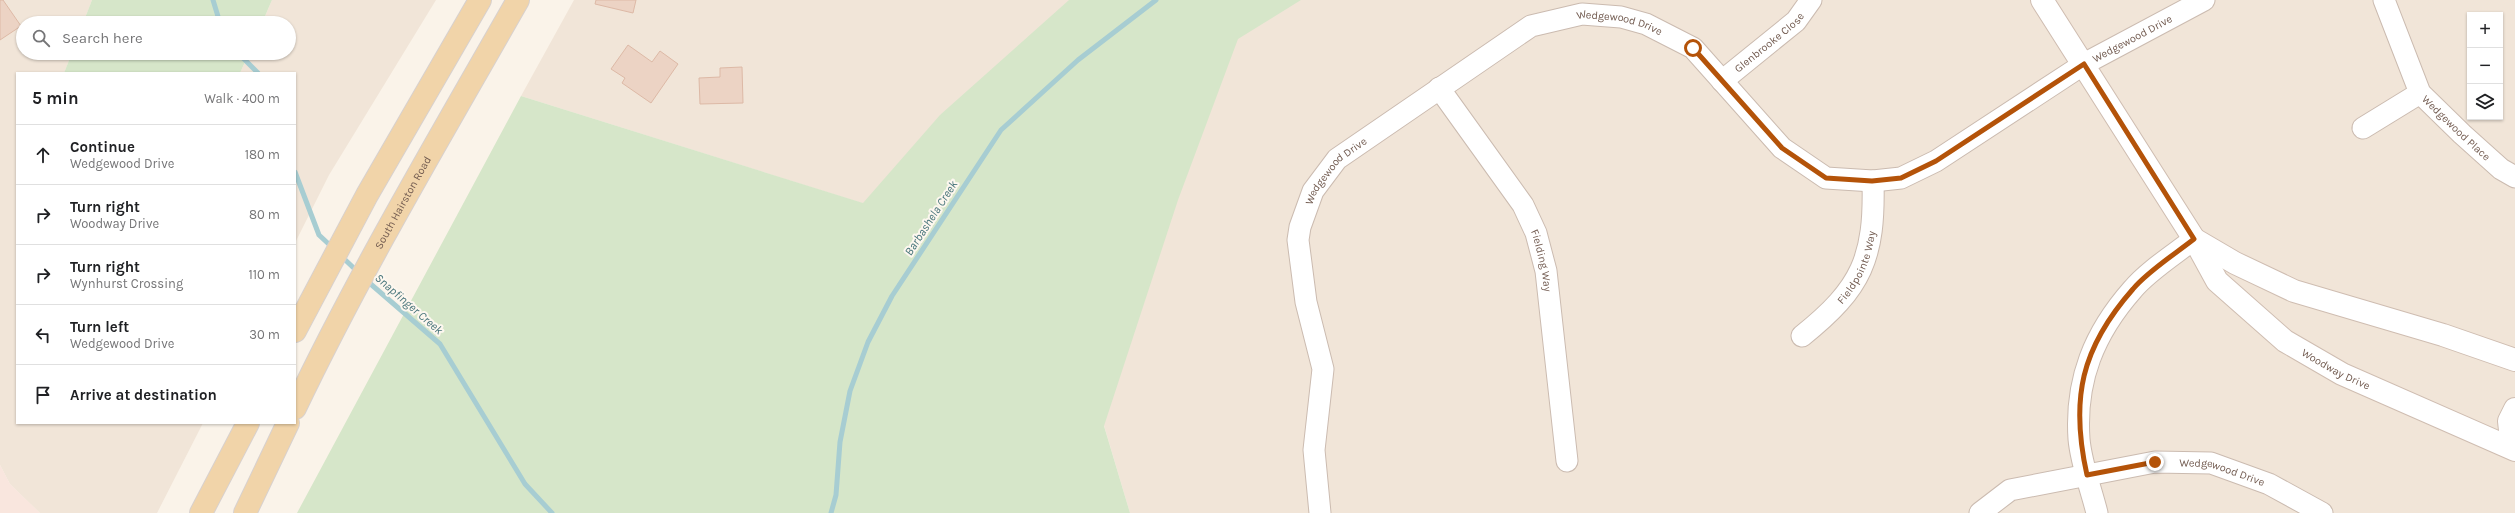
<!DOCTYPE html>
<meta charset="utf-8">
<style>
:root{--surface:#fff;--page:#f6f6f6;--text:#202124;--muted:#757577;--line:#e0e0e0}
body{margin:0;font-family:Karla,sans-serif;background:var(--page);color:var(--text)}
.controls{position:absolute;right:12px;top:12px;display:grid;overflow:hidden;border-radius:0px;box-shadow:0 1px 3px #0004}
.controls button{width:36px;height:36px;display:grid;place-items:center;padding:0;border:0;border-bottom:1px solid var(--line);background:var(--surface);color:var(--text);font:20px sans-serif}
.stop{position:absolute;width:12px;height:12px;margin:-9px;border:3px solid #b45309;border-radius:50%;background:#fff}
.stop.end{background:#b45309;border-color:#fff;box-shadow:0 1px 4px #0008}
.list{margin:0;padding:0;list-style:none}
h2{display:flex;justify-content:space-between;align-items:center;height:52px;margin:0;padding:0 16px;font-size:17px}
h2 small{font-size:13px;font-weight:400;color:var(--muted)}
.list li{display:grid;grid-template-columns:26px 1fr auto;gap:12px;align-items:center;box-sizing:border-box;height:60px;padding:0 16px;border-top:1px solid var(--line)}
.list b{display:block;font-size:15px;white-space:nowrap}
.list p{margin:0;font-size:13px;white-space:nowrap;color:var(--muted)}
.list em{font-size:13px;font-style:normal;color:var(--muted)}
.icon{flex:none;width:22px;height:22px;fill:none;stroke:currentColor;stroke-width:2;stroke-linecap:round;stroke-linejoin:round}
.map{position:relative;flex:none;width:2515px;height:513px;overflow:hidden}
.search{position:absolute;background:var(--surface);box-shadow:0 1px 3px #0004;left:16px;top:16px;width:280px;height:44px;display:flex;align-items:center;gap:10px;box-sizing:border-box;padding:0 14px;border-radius:22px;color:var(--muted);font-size:15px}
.panel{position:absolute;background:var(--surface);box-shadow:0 1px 3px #0004;left:16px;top:72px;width:280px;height:352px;border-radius:0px}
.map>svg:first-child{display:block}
</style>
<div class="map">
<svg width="2515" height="513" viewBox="0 0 2515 513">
<rect width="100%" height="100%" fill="#faf3e9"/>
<!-- residential -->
<g fill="#f1e5d8" fill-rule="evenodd">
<path d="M0 0H92L83 23H23V53H72L64 73H17V423H203L157 513H40L10 484 0 465Z"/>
<path d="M272 0H436L329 175 295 243V73H240L249 53H289V23H262Z"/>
<path d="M574 0H2515V513H1130L1056 264 521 96ZM2470 15H2500V117H2470Z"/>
</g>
<!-- commercial -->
<path fill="#f9e6de" d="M0 465 10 484 40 513H0Z"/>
<!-- green -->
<g fill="#d6e6c9">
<path d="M92 0H272L262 23H83Z"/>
<path d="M1069 0H1301L1238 39 1178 200 1104 426 1130 513H297L521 96 863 203 940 115Z"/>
<path d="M72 53H249L240 73H64Z"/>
</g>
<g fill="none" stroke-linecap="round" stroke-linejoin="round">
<!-- stream -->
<g stroke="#a7cdd2" stroke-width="5">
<path d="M213 0 220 23"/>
<path d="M238 53 258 73"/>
<path d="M295 172 319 235 333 248"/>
<path d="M340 255 359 273"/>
<path d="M366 280 440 344 525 484 552 513"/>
<path d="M831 513 836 495 840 442 850 391 868 342 892 296 1001 130 1078 60 1156 0"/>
</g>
</g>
<!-- building -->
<g fill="#ecd3c4" stroke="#ddb9a6">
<path d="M0 0H3L21 26 0 40Z"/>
<path d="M596 0H636L633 13 595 4Z"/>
<path d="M628 45 652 62 660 51 678 64 651 103 622 83 625 78 611 69Z"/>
<path d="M742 67 743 103 700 104 699 78 720 77V68Z"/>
</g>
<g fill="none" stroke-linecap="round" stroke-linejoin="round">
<defs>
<g id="street">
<path id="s1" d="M2384 0 2420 93 2462 134 2501 169 2515 177"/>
<path id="s2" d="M1722 81 1796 21 1811 0"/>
<path id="s3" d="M1439 88 1523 205 1536 233 1546 271 1567 461"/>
<path d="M2363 128 2420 93"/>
<path id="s4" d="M1802 336C1862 288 1875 258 1873 181"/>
<path id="s5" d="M1320 513 1314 450 1323 369 1306 302 1298 240 1300 227 1313 191 1337 159 1531 26 1582 14 1621 17 1646 24 1693 48 1782 148 1826 178 1873 181 1901 178 1936 161 2084 64 2204 0"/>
<path id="s6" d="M1980 513 2010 490 2155 462 2211 463 2269 484 2322 513"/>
<path d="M2097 513C2091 489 2081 463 2079 439 2075 380 2094 333 2133 289 2148 271 2175 254 2194 239"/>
</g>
<g id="secondary">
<path id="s7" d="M2042 0 2194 239 2217 281 2285 341 2342 374 2515 450"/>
<path d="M2194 239 2235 263 2294 291 2443 335 2515 360"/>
<path d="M2512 448 2509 421 2515 409"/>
</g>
<g id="primary">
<path d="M295 331 367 195 480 0"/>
<path id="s8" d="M295 408C362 268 441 135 518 0"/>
<path d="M201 513 248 423"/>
<path d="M245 513 288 423"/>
</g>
</defs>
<!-- street casing -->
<use href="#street" stroke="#cbbbb0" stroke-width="23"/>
<!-- secondary casing -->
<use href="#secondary" stroke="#cfbdb1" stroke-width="24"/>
<!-- primary casing -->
<use href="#primary" stroke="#d8d1ce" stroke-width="24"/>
<!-- street -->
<use href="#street" stroke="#fff" stroke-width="21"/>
<!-- secondary -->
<use href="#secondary" stroke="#fff" stroke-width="22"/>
<!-- primary -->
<use href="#primary" stroke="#f1d4a9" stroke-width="22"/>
</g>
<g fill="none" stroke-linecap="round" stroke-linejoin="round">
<!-- route -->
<path stroke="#b45309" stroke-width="5" d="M1693 48 1782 148 1826 178 1872 181 1901 178 1936 161 2084 64 2194 239C2175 254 2148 271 2133 289 2081 348 2070 399 2087 475L2155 462"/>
</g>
<g text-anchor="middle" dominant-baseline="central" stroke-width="4" stroke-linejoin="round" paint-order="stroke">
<!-- street labels -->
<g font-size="11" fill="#725b50" stroke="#fdf7ef">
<text stroke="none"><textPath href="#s5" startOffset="694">Wedgewood Drive</textPath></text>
<text stroke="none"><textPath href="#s5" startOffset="1306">Wedgewood Drive</textPath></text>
<text stroke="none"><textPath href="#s2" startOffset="61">Glenbrooke Close</textPath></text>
<text stroke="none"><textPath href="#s1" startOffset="150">Wedgewood Place</textPath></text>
<text stroke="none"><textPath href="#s5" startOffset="358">Wedgewood Drive</textPath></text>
<text stroke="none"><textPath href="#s8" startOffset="232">South Hairston Road</textPath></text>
<text stroke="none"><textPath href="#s3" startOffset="203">Fielding Way</textPath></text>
<text stroke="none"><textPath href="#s4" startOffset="90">Fieldpointe Way</textPath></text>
<text stroke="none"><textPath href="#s7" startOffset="480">Woodway Drive</textPath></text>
<text stroke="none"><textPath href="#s6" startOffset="254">Wedgewood Drive</textPath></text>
</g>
<!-- water labels -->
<g font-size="12" font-style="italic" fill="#48757b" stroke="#fdf7ef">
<text transform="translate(931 218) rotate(-57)">Barbashela Creek</text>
<text transform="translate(409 304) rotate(41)">Snapfinger Creek</text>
</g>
</g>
</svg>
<div class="controls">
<button>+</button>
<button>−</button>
<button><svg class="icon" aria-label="layers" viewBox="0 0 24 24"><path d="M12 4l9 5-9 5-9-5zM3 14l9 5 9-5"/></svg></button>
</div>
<div class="stop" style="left:1693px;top:48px"></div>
<div class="stop end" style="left:2155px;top:462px"></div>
<div class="search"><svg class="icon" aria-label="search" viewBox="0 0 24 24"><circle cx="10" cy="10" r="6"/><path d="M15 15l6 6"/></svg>Search here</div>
<section class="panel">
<h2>5 min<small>Walk · 400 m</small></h2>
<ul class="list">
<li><svg class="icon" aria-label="ahead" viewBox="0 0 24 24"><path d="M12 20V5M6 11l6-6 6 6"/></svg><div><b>Continue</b><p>Wedgewood Drive</p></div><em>180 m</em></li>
<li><svg class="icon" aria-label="right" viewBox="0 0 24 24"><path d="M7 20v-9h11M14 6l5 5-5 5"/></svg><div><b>Turn right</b><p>Woodway Drive</p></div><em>80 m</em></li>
<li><svg class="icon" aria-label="right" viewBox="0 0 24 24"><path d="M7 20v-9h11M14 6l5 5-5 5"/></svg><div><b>Turn right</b><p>Wynhurst Crossing</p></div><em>110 m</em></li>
<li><svg class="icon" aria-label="left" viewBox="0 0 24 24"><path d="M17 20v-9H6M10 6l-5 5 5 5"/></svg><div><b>Turn left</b><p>Wedgewood Drive</p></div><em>30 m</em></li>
<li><svg class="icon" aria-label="arrive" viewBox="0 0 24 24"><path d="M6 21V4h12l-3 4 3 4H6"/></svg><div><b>Arrive at destination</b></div></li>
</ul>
</section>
</div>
